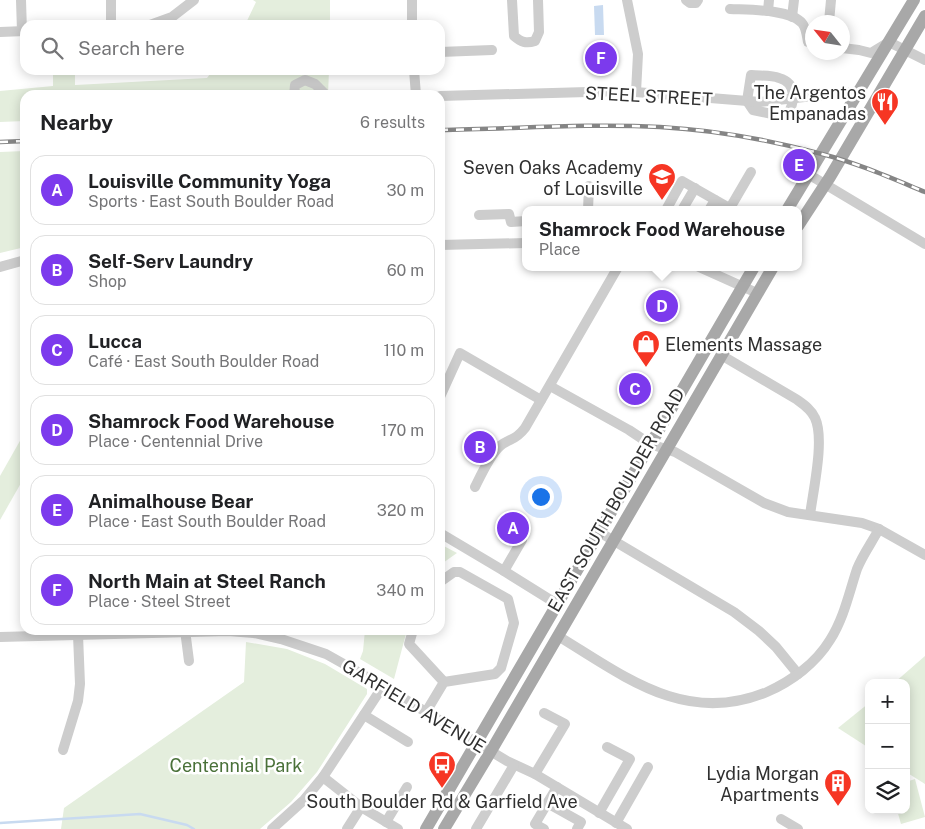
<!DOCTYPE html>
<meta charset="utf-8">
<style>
:root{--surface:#fff;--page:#f2f2f2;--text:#202124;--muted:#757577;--line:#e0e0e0;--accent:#7c3aed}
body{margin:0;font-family:"Public Sans",sans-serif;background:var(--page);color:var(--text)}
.controls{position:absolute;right:15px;bottom:15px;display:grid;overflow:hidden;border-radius:10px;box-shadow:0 2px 12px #0003}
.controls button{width:45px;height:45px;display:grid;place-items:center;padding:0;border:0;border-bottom:1px solid var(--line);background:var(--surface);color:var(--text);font:25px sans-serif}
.compass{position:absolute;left:805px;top:15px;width:45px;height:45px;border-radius:50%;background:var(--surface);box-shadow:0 2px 12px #0003;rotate:300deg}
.you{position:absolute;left:540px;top:496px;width:18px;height:18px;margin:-12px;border:4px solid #fff;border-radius:50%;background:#1a73e8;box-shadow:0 0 0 8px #1a73e833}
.badge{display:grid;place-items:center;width:32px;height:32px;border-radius:50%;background:var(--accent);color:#fff;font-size:16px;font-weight:700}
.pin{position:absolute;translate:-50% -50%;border:2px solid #fff;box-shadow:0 1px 5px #0006}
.popup{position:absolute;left:522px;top:206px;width:280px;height:65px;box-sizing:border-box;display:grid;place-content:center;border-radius:10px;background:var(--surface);filter:drop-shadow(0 1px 4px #0005);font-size:16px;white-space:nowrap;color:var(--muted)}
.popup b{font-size:19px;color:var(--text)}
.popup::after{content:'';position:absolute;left:50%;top:100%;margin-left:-10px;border:10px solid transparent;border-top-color:var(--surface)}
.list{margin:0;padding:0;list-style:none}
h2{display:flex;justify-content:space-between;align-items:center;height:65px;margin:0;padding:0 20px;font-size:21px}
h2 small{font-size:16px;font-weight:400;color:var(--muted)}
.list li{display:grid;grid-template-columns:32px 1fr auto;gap:15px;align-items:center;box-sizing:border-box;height:70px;margin:0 10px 10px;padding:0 10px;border:1px solid var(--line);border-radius:15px}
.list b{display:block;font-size:19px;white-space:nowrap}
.list p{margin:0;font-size:16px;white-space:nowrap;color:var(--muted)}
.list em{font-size:16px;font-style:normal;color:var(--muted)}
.icon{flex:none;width:28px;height:28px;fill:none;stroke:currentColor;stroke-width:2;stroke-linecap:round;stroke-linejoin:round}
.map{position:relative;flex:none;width:925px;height:829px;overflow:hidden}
.search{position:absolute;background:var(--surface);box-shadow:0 2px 12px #0003;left:20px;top:20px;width:425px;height:55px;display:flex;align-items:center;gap:12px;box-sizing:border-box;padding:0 18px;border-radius:15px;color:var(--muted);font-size:19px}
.panel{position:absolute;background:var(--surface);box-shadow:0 2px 12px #0003;left:20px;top:90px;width:425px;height:545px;border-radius:15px}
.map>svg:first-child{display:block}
</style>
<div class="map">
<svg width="925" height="829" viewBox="0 0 925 829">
<rect width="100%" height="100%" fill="#fff"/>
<!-- green -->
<g fill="#e4eedd">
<path d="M253 0H330V25H245L256 2Z"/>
<path d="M53 70H75V85L207 78 213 70H329L328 95H25V121L0 122V91L53 86Z"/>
<path d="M25 151V247L0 253V152Z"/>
<path d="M25 432V476L0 520V476Z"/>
<path d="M440 544 457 553 440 565Z"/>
<path d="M365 630H407L394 679 360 659 363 651Z"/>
<path d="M246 642 287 649 325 664 367 689V694L317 772 291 802 260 829H61L64 808 244 682Z"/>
<path d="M925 656V784L906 772V683H894Z"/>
<path d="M869 703V748L838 728Z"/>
<path d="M915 779 925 817 901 824 897 810H906V782Z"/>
</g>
<!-- water -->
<path fill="#c8daf0" d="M603 5 604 35H595L594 6Z"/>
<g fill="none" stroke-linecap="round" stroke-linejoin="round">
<!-- stream -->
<path stroke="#c8daf0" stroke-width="2.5" d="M0 823 140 814 187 825 194 829"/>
<!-- minor -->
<g stroke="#cdcdcd" stroke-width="10">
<path d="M21 0 22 31"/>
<path d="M412 0V25"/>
<path d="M512 0 514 36C521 42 526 44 535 41L539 32 538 0"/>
<path d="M627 0 638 54 636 92"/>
<path d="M686 0 690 3H696L698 0"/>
<path d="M730 9C748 10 790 9 802 23 806 27 807 37 808 42L812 43"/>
<path d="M768 11 769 0"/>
<path d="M792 17 794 0"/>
<path d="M829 22 831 0"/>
<path d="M111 25V0"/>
<path d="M150 25 172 17 194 0"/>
<path d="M0 32 25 31"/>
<path d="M842 48 859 50 871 53 889 42 925 60"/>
<path d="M440 52 492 50"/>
<path d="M414 70 416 95"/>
<path d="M751 75C760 76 771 75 779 78 798 83 795 104 786 117L753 110 747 101Z"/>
<path d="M294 95 295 85 305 80 315 84 326 95"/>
<path d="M440 96 623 91 760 102 850 92 857 95"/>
<path d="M808 174 925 244"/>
<path d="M730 208 751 172"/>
<path d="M588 210 589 186"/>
<path d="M666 210 682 181 733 210"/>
<path d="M682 210 695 188"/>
<path d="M709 210 715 200"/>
<path d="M479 215 509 214 511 222 526 221"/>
<path d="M440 245 526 243"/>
<path d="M0 267 25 260"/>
<path d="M699 267 757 293"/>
<path d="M721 355 796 399C803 404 811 409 815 418 825 439 813 491 810 515"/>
<path d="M550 386 629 430 650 444 675 452 764 503 788 512 862 523 879 529 925 555"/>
<path d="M440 397 460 353 541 400"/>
<path d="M475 487C481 475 490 455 500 446 510 438 515 441 525 428L618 267"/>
<path d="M599 532 734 612 759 631 776 647 798 674"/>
<path d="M440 533 504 571 522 540"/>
<path d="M504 571 557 604"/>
<path d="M185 630 189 661"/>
<path d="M413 630 409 644 444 682"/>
<path d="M558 636C624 676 685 726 767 692 792 681 816 663 830 640 844 618 849 593 857 569 862 556 872 542 879 529"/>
<path d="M0 637 228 631 254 633 281 639 326 654 383 686 507 761 535 774 627 829"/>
<path d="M426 712 444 682 495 674 501 668 514 623 508 599 460 572H454L440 582"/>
<path d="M364 715 408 742"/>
<path d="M63 750 78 701 80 684 78 635"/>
<path d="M535 774 565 724 544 713"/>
<path d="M323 777 361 807 347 829"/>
<path d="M547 803 581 822 577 829"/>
<path d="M361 807 398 829"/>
<path d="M599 813 630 759 607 747"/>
<path d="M781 819 798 829"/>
<path d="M386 822 407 787"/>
<path d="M616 823 648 767"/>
<path d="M272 829 304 800 323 777 383 686"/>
<path d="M476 829 514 765"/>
<path d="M544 829 535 824 557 787"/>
</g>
<!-- major -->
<g stroke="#a8a8a8" stroke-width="12">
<path d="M787 210 914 0"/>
<path d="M798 226 830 177 925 16"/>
<path d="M426 829 754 267"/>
<path d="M444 829 491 751 773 267"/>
</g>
<defs>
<g id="rail">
<path d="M440 130C513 129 587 123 660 127 714 130 770 140 822 154 857 163 891 178 925 192"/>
<path d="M0 142 25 141"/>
</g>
</defs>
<!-- rail casing -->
<use href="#rail" stroke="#858585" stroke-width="4.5"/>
<!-- rail -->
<use href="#rail" stroke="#fff" stroke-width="2.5" stroke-dasharray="8" stroke-linecap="butt"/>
</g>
<!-- icons -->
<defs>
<symbol id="restaurant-pin" viewBox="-11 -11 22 30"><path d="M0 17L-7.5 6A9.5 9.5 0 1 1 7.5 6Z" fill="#f63624" stroke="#fff"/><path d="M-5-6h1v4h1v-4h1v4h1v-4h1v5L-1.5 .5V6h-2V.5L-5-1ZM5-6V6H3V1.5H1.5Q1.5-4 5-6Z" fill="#fff"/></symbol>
<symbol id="school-pin" viewBox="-11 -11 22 30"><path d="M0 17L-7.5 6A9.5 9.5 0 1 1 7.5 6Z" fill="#f63624" stroke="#fff"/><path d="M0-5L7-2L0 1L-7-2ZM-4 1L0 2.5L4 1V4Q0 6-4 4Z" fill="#fff"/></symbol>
<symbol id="shop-pin" viewBox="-11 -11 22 30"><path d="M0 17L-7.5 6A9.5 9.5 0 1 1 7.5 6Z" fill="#f63624" stroke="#fff"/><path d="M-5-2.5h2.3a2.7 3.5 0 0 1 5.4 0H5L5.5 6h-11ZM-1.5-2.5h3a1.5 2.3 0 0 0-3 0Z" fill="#fff"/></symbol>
<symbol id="bus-pin" viewBox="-11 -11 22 30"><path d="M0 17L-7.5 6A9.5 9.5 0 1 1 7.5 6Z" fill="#f63624" stroke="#fff"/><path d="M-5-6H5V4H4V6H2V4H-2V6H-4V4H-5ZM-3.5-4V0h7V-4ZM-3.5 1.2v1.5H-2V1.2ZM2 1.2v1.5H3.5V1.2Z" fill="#fff"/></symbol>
<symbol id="building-pin" viewBox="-11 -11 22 30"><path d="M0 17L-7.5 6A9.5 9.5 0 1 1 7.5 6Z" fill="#f63624" stroke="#fff"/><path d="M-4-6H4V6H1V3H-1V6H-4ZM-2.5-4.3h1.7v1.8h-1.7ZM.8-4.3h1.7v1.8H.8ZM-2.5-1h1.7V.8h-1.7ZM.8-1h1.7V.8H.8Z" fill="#fff"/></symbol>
</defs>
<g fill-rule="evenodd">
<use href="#restaurant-pin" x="869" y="86" width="32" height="43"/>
<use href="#school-pin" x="646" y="161" width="32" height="43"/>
<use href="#shop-pin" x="630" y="328" width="32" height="43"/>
<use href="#bus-pin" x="426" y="749" width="32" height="43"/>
<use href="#building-pin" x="822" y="767" width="32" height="43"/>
</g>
<g text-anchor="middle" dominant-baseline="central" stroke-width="5" stroke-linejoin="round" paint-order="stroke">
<!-- poi labels -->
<g font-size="18" fill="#303030" stroke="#fff" text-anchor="end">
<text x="866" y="92">The Argentos<tspan x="866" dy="21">Empanadas</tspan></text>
<text x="643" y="167">Seven Oaks Academy<tspan x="643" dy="21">of Louisville</tspan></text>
<text x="665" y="344" text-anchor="start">Elements Massage</text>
<text x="819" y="773">Lydia Morgan<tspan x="819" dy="21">Apartments</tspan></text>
<text x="442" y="801" text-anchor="middle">South Boulder Rd &amp; Garfield Ave</text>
</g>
<!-- street labels -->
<g font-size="18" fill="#303030" stroke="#fff">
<text transform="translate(649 96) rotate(3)">STEEL STREET</text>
<text transform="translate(616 500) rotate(-60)">EAST SOUTH BOULDER ROAD</text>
<text transform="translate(414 706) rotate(31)">GARFIELD AVENUE</text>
</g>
<!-- park labels -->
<g font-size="18" fill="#4a7139" stroke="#fff">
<text x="236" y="765">Centennial Park</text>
</g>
</g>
</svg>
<div class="controls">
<button>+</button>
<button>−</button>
<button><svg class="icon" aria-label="layers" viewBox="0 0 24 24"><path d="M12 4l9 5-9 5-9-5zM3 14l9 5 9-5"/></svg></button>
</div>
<svg class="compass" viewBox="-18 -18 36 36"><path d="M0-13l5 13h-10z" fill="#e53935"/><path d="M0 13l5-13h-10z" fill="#757577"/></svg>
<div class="you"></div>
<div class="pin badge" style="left:513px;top:528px">A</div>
<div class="pin badge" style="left:480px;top:447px">B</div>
<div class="pin badge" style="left:635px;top:389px">C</div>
<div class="pin badge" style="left:662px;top:306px">D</div>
<div class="popup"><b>Shamrock Food Warehouse</b>Place</div>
<div class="pin badge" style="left:799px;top:165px">E</div>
<div class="pin badge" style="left:601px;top:58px">F</div>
<div class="search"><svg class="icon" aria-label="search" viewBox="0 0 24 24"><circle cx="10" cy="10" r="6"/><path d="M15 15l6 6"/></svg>Search here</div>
<section class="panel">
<h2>Nearby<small>6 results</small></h2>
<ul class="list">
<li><span class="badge">A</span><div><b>Louisville Community Yoga</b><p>Sports · East South Boulder Road</p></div><em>30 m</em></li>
<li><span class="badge">B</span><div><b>Self-Serv Laundry</b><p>Shop</p></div><em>60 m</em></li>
<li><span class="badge">C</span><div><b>Lucca</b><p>Café · East South Boulder Road</p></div><em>110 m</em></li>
<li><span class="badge">D</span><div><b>Shamrock Food Warehouse</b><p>Place · Centennial Drive</p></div><em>170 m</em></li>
<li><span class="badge">E</span><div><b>Animalhouse Bear</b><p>Place · East South Boulder Road</p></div><em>320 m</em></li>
<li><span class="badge">F</span><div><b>North Main at Steel Ranch</b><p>Place · Steel Street</p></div><em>340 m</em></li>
</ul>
</section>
</div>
